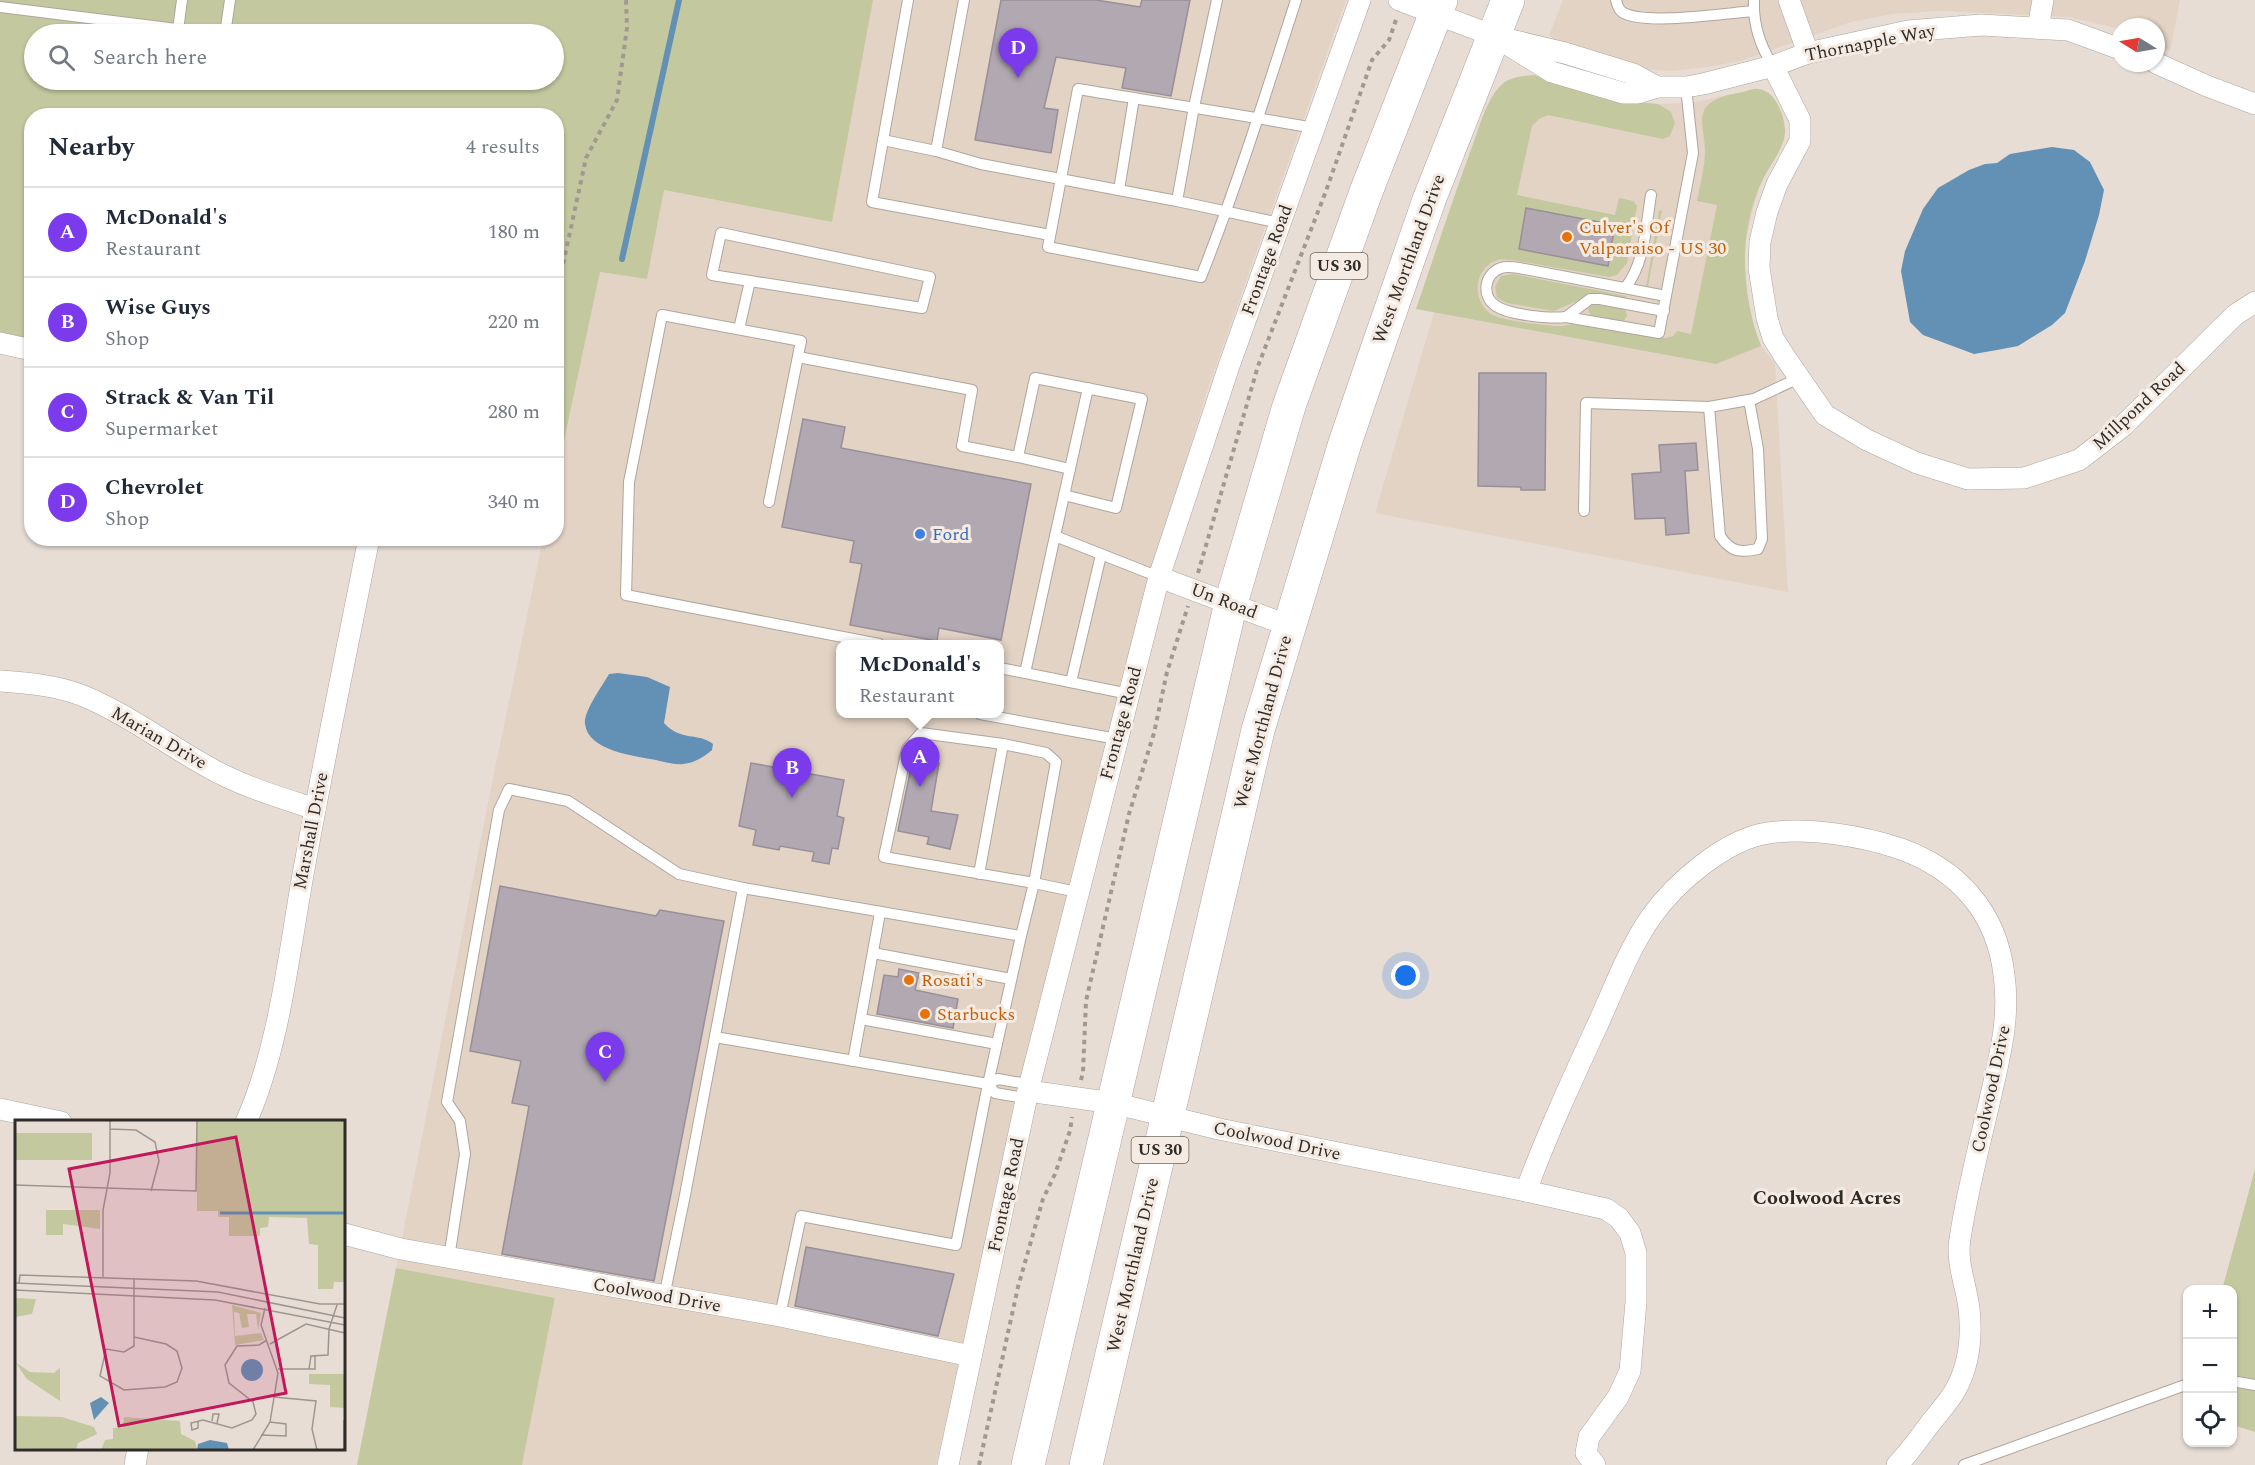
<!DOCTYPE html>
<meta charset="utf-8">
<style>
:root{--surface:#fff;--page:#f2f2f3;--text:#1f2937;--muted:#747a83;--line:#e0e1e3;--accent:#7c3aed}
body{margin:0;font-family:Spectral,serif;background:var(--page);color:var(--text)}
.controls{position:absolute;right:18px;bottom:18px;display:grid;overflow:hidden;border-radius:12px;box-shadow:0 2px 4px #0004}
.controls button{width:54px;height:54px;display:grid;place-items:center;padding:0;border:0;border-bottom:2px solid var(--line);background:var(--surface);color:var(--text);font:30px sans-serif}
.compass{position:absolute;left:2111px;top:18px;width:54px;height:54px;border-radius:50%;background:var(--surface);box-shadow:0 2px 4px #0004;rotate:281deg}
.you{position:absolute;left:1406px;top:976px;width:21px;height:21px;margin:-15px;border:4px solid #fff;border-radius:50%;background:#1a73e8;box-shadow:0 0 0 9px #1a73e833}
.badge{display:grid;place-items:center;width:39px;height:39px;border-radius:50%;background:var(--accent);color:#fff;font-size:20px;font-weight:700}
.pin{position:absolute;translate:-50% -50px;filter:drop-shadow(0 2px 3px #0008)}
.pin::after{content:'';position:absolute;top:32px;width:21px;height:18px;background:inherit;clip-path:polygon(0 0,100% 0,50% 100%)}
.popup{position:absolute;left:836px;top:640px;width:168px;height:78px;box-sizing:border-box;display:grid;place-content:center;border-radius:12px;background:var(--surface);filter:drop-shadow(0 2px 4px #0005);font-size:20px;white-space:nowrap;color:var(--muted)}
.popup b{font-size:22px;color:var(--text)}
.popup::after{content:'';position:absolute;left:50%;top:100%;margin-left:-12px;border:12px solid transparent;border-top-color:var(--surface)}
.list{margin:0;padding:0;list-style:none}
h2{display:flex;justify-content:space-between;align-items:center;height:78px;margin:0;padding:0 24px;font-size:26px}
h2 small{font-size:20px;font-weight:400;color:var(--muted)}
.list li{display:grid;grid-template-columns:39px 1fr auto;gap:18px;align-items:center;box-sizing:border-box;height:90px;padding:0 24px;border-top:2px solid var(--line)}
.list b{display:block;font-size:22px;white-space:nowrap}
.list p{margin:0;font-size:20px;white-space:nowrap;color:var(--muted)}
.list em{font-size:20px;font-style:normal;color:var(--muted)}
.icon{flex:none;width:33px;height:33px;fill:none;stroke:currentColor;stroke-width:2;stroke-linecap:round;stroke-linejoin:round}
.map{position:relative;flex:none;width:2255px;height:1465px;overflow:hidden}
.search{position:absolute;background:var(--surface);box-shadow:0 2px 4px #0004;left:24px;top:24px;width:540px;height:66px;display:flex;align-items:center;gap:15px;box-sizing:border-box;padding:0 21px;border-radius:33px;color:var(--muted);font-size:22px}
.panel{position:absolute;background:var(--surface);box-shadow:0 2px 4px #0004;left:24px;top:108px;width:540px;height:438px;border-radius:24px}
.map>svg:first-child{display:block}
</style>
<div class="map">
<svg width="2255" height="1465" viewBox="0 0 2255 1465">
<rect width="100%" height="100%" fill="#e7ddd5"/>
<!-- built -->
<g fill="#e3d3c5" fill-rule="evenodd">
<path d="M873 0H1346L1206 394 1139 616 1063 912 936 1465H522L555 1299 396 1268 494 773 543 539 556 538 557 477 600 272 647 279 664 190 832 222ZM840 644H1000V714H840Z"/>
<path d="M1563 0H2180L2170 51 2156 44V27H2120V29L2069 17 1942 11 1892 14 1851 22 1740 61 1708 67 1671 71 1633 68 1570 48 1549 36Z"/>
<path d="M1754 89 1769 93 1782 115 1785 130 1781 146 1761 183 1755 201 1746 239 1744 258 1749 304 1754 327 1761 346 1775 363 1788 592 1375 513 1494 109 1634 102 1658 104 1696 102Z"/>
</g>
<!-- green -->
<g fill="#c3c89e" fill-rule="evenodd">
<path d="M0 0H873L832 222 664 190 647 279 600 272 563 446 556 445V116H32L31 344 0 337ZM34 34H554V80H34Z"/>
<path d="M1534 75 1634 102 1658 104 1671 112 1675 123 1670 136 1663 139 1548 115 1539 119 1532 126 1517 195 1615 215 1619 198 1633 201 1637 206 1627 263 1617 275 1609 277 1512 260C1508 260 1502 259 1498 260 1473 267 1471 303 1493 315 1504 321 1543 325 1557 326 1564 327 1572 323 1579 324 1608 327 1636 336 1666 338L1673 336 1677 331 1691 334 1717 205 1697 201C1700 185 1705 167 1705 151 1705 140 1702 130 1702 119 1703 98 1729 95 1744 92 1749 91 1753 88 1758 89 1775 90 1785 116 1785 131 1785 148 1769 166 1762 181 1738 232 1741 294 1761 346L1716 364 1416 309C1435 254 1453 198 1473 144 1480 125 1486 101 1500 86 1509 77 1522 76 1534 75Z"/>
<path d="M1662 210 1648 287 1659 290 1646 288 1659 211Z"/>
<path d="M1513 274 1626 296 1627 298 1591 295 1554 311 1507 303 1497 298 1495 287 1501 276Z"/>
<path d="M1592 303 1625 308 1627 316 1623 322 1591 317 1588 309Z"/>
<path d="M2255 1169V1432L2233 1425 2232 1290H2222Z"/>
<path d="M396 1268 555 1298 522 1465H357Z"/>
</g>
<!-- water -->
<g fill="#6291b5">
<path d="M2052 147 2074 150 2090 162 2104 190 2099 215 2085 261 2065 313 2052 325 2018 346 1997 350 1974 354 1923 335 1910 322 1901 271 1905 251 1923 209 1938 188 1969 170 1985 164 1997 163 2010 154Z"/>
<path d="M618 673 647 677 670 687 664 723C681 742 698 732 713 744L712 750C704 757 694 763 683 764 675 765 664 762 656 760 635 756 588 751 585 724 583 712 603 685 609 674Z"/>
</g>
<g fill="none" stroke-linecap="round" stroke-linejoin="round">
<!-- stream -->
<path stroke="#6291b5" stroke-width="6" d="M622 259 679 0"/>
</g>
<!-- building -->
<g fill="#b1a8b1" stroke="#988f98" stroke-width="1.5">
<path d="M1001 0H1096L1140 7 1142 0H1190L1171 96 1122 88 1126 68 1056 57 1044 108 1058 110 1051 153 975 140Z"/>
<path d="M1526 208 1615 225 1608 266 1519 249Z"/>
<path d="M1479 373H1546L1545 490H1521V487L1478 486Z"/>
<path d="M803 419 845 427 841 448 1031 484 1001 640 939 628 937 641 850 625 862 564 850 562 854 541 782 527Z"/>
<path d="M1696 443 1698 470 1685 471 1689 533 1666 535 1665 518 1635 519 1632 474 1661 472 1659 445Z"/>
<path d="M913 758 939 763 931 811 958 815 950 849 927 844 929 837 898 831Z"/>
<path d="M751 763 844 780 837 816 844 818 838 849 832 848 829 864 812 861 814 852 780 846 779 850 753 845 756 830 739 826Z"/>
<path d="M500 886 656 916 660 910 724 921 654 1281 502 1254 529 1106 512 1103 521 1061 470 1051Z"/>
<path d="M899 969 919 973 915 990 958 999 953 1028 877 1014 884 975 898 977Z"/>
<path d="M806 1247 954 1274 938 1336 795 1306Z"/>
</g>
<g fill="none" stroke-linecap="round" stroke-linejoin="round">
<defs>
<g id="lane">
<path d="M908 0 872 202 1050 235"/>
<path d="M1217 0 1194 107 1177 201 1280 223"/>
<path d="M1296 0C1266 93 1237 186 1201 277L1048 247 1078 89C1157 102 1236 114 1314 128"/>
<path d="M1616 0C1617 4 1618 9 1622 12 1643 26 1727 13 1754 11"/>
<path d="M1754 0C1753 24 1760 46 1773 66"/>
<path d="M0 7 217 34"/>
<path d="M178 30 182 0"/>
<path d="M225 34 230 0"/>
<path d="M883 140 936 151 981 164 1177 201"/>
<path d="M936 151 964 0"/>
<path d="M1119 190 1134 98"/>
<path d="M1625 288C1645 264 1646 225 1651 195"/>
<path d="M1666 296 1519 268C1513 267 1506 266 1501 268 1484 274 1481 296 1496 306 1509 315 1550 319 1566 317L1659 333 1693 153 1686 87"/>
<path d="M1566 317 1590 299H1600L1664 311"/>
<path d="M739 329 750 281 712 275 721 233 930 277 922 308 750 281"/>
<path d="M798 357 972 390 962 446 1018 457 1035 378 1142 399 1116 508 1064 495"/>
<path d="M1709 407 1720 536C1731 552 1740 553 1758 549L1762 539 1758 449 1749 400"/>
<path d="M1018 457 1070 469"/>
<path d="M769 502 801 341 662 315 629 482 626 595 879 644"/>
<path d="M1584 511 1586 403 1709 407 1754 399 1799 378"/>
<path d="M1055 536 1088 388"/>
<path d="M1000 668 1129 694"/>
<path d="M1025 673 1055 536 1159 577"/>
<path d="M1071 682 1101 555"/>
<path d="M980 714 1117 739"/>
<path d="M979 874 1003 744 1046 753 1056 762 1034 883 884 857 907 749 921 733 1003 744"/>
<path d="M743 888 1021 936 1034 883 1077 892"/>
<path d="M873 953 1011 979"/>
<path d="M861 1019 997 1044"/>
<path d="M715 1037 988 1084 998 1079 1021 1083 1028 1091 1019 1097 995 1093 988 1084"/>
<path d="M853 1061 880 913"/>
<path d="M449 1258 465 1154 460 1121 447 1102 499 810 509 789 568 801 679 874 743 888 685 1195 664 1297"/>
<path d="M780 1316 801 1216 956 1245 988 1084 1021 936"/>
<path d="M2232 1381 2255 1385"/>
<path d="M1964 1465 2188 1384"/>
</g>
<g id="street">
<path d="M1399 0 1494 36 1565 53 1633 74 1657 87"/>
<path d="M1789 0 1808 53"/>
<path d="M2038 28 2043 0"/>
<path d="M1494 36 1552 72 1623 93H1638L1657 87H1686L1703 84 1773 66 1808 53 1908 31 1981 25 2068 30 2120 49"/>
<path d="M2156 63 2207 86 2255 104"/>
<path d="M1773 66 1800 120V141L1777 184 1767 212 1760 242 1759 268 1767 318 1773 338 1785 357 1825 415 1867 440 1917 463 1968 479 2024 478 2079 460 2123 426 2235 315 2255 302"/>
<path d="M0 343 32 350"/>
<path d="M1159 577 1289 626"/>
<path d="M0 681C27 683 55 685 81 695 126 713 166 744 208 767 241 786 279 797 315 809"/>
<path d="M1028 1091 1113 1103 1219 1129 1526 1191 1606 1209 1619 1218 1630 1233 1636 1253V1302L1630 1371 1618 1397 1589 1437 1586 1453 1595 1465"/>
<path d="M0 1109 61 1122"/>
<path d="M246 1122C280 1046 289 951 304 869 324 759 347 649 369 538"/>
<path d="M1526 1191C1547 1134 1572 1080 1597 1026 1614 989 1628 950 1651 917 1675 883 1726 839 1768 833 1809 827 1863 836 1901 849 1959 870 1997 913 2004 975 2010 1017 2000 1055 1991 1095 1980 1143 1967 1191 1960 1239 1956 1262 1966 1285 1969 1308 1972 1335 1969 1365 1956 1389 1949 1402 1938 1413 1929 1425 1919 1438 1909 1453 1897 1465"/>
<path d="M344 1234 401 1249 780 1316 971 1356"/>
<path d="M135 1465 138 1448"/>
<path d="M948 1465 1028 1091 1159 577 1229 366 1360 0"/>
</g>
<g id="highway">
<path d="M1028 1465 1231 603 1289 406 1366 192 1441 0"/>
<path d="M1086 1465 1258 730 1345 443 1373 361 1429 200 1508 0"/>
</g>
</defs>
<!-- lane casing -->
<use href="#lane" stroke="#afa59d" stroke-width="12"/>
<!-- street casing -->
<use href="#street" stroke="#afa59d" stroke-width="22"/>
<!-- highway casing -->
<use href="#highway" stroke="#afa59d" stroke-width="34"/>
<!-- path -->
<g stroke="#a09992" stroke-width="4" stroke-dasharray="4.5 4.5" stroke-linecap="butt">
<path d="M556 280 562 269 586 158 617 100 627 28 626 0"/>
<path d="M1198 573 1258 366 1326 191 1372 60 1389 40 1397 17"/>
<path d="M1081 1080 1083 1072 1086 1001 1129 814 1154 733 1167 672 1188 606"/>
<path d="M979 1465 1018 1287 1043 1199 1055 1174 1070 1131 1072 1117"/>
</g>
<!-- lane -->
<use href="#lane" stroke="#fff" stroke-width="10"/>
<!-- street -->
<use href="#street" stroke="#fff" stroke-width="21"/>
<!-- highway -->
<use href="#highway" stroke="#fff" stroke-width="33"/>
</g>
<!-- markers -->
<g fill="#e8710a" stroke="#f5ebe2" stroke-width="2">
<circle cx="1567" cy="237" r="6"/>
<circle cx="909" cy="980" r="6"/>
<circle cx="925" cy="1014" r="6"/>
</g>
<circle fill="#3f7fe0" stroke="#f5ebe2" stroke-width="2" cx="920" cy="534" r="6"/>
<g text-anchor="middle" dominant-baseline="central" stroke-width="6" stroke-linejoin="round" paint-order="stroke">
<!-- shield labels -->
<g fill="#f5ebe2" stroke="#6a6560" stroke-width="1.5">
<rect x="1310.5" y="253" width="57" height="26" rx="4.5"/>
<rect x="1131.5" y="1137" width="57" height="26" rx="4.5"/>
</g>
<g font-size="16" font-weight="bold" fill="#2f2b28">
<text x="1339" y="266">US 30</text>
<text x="1160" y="1150">US 30</text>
</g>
<!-- street labels -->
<g font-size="18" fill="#2f2b28" stroke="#f5ebe2">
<text transform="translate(1870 43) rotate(-11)">Thornapple Way</text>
<text transform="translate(1409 259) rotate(-70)">West Morthland Drive</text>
<text transform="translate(1267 260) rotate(-70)">Frontage Road</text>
<text transform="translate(2139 406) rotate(-43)">Millpond Road</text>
<text transform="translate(1224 601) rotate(21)">Un Road</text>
<text transform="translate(1263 722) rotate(-75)">West Morthland Drive</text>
<text transform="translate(1121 723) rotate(-75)">Frontage Road</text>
<text transform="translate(159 738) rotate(30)">Marian Drive</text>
<text transform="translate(311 831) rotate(-79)">Marshall Drive</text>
<text transform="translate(1991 1089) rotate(-78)">Coolwood Drive</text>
<text transform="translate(1277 1141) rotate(12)">Coolwood Drive</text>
<text transform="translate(1006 1195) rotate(-78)">Frontage Road</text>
<text transform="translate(1133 1265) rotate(-77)">West Morthland Drive</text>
<text transform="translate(657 1295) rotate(10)">Coolwood Drive</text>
</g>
<!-- food labels -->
<g font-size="18" fill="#c56008" stroke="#f5ebe2" text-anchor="start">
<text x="1579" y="227">Culver's Of<tspan x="1579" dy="21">Valparaiso - US 30</tspan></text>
<text x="921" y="980">Rosati's</text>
<text x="937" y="1014">Starbucks</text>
</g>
<!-- shop labels -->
<g font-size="18" fill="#366cbe" stroke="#f5ebe2" text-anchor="start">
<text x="932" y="534">Ford</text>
</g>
<!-- neighbourhood labels -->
<g font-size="20" font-weight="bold" fill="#2f2b28" stroke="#f5ebe2">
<text x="1827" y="1198">Coolwood Acres</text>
</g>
</g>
<!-- overview -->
<g transform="translate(15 1120)">
<rect width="330" height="330" fill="#e7ddd5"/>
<path d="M182 0H330V162H319L318 169H303V125L294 124 292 98 254 97 253 107 245 108V116H214V97H203V91H182ZM0 13H77V40H0ZM31 90H85V109L48 104V115H31ZM0 178 21 179 17 194 0 197ZM217 185 246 193 243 210 241 194H232L234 207 227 208 224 193 219 192 220 216 246 213 249 220 220 225ZM0 242 15 252 39 253 45 248V281L12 259ZM294 254H330V288L315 287V265L294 264ZM0 296 47 297 79 307 82 314 63 323 61 330 0 328ZM109 297 165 301 166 314 180 321 182 330H86L90 320 98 319V308H108Z" fill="#c3c89e"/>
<path d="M226 250a11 11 0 1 1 22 0a11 11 0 1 1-22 0ZM86 277 94 283 79 300 75 283ZM195 320 212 323 214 330H182L183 324Z" fill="#6291b5"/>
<path fill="none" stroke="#6291b5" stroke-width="3" d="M205 93H330"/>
<path fill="none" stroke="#9d9690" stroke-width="1.5" d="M95 9 121 10 140 22 144 41 136 71M0 65 181 71 182 0M88 157V90L95 53V0M0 163 203 172 330 198M4 163 5 155 181 161 305 184H330M0 170 200 180 330 205M119 217 151 224 162 231 167 248 162 262 150 267 109 270 85 256 91 229 109 232 119 226V158M255 224 291 204 330 213M263 249H294L296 236 313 235 314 209 322 185M294 249H300V236M259 277 301 281 297 309 302 330M197 301 198 294H204L202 303M183 302V308L177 310 176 303 188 300 217 308 237 300 241 294 238 282 214 263 210 245 222 226 244 225 252 220M246 315 271 316V304L255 302M238 330 255 302 263 253 246 205 250 188M329 330V300"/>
<path fill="#c2185b" fill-opacity="0.15" stroke="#c2185b" stroke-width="3" d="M221 17 271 273 104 306 54 49Z"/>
<rect width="330" height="330" fill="none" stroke="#2f2b28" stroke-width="3"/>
</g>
</svg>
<div class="controls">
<button>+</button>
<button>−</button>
<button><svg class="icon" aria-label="locate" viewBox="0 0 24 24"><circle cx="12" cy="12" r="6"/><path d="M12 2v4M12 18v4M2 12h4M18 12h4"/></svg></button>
</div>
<svg class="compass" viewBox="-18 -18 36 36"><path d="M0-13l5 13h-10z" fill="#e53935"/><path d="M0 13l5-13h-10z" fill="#747a83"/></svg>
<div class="you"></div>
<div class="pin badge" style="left:920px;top:787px">A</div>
<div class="popup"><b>McDonald's</b>Restaurant</div>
<div class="pin badge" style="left:792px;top:798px">B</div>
<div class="pin badge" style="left:605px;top:1082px">C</div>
<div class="pin badge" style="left:1018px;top:78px">D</div>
<div class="search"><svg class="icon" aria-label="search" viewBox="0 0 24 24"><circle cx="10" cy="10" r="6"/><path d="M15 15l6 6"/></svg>Search here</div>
<section class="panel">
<h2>Nearby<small>4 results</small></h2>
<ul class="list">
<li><span class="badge">A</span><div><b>McDonald's</b><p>Restaurant</p></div><em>180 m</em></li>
<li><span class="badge">B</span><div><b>Wise Guys</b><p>Shop</p></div><em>220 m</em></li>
<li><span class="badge">C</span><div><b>Strack &amp; Van Til</b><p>Supermarket</p></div><em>280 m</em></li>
<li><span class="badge">D</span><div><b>Chevrolet</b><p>Shop</p></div><em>340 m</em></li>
</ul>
</section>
</div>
